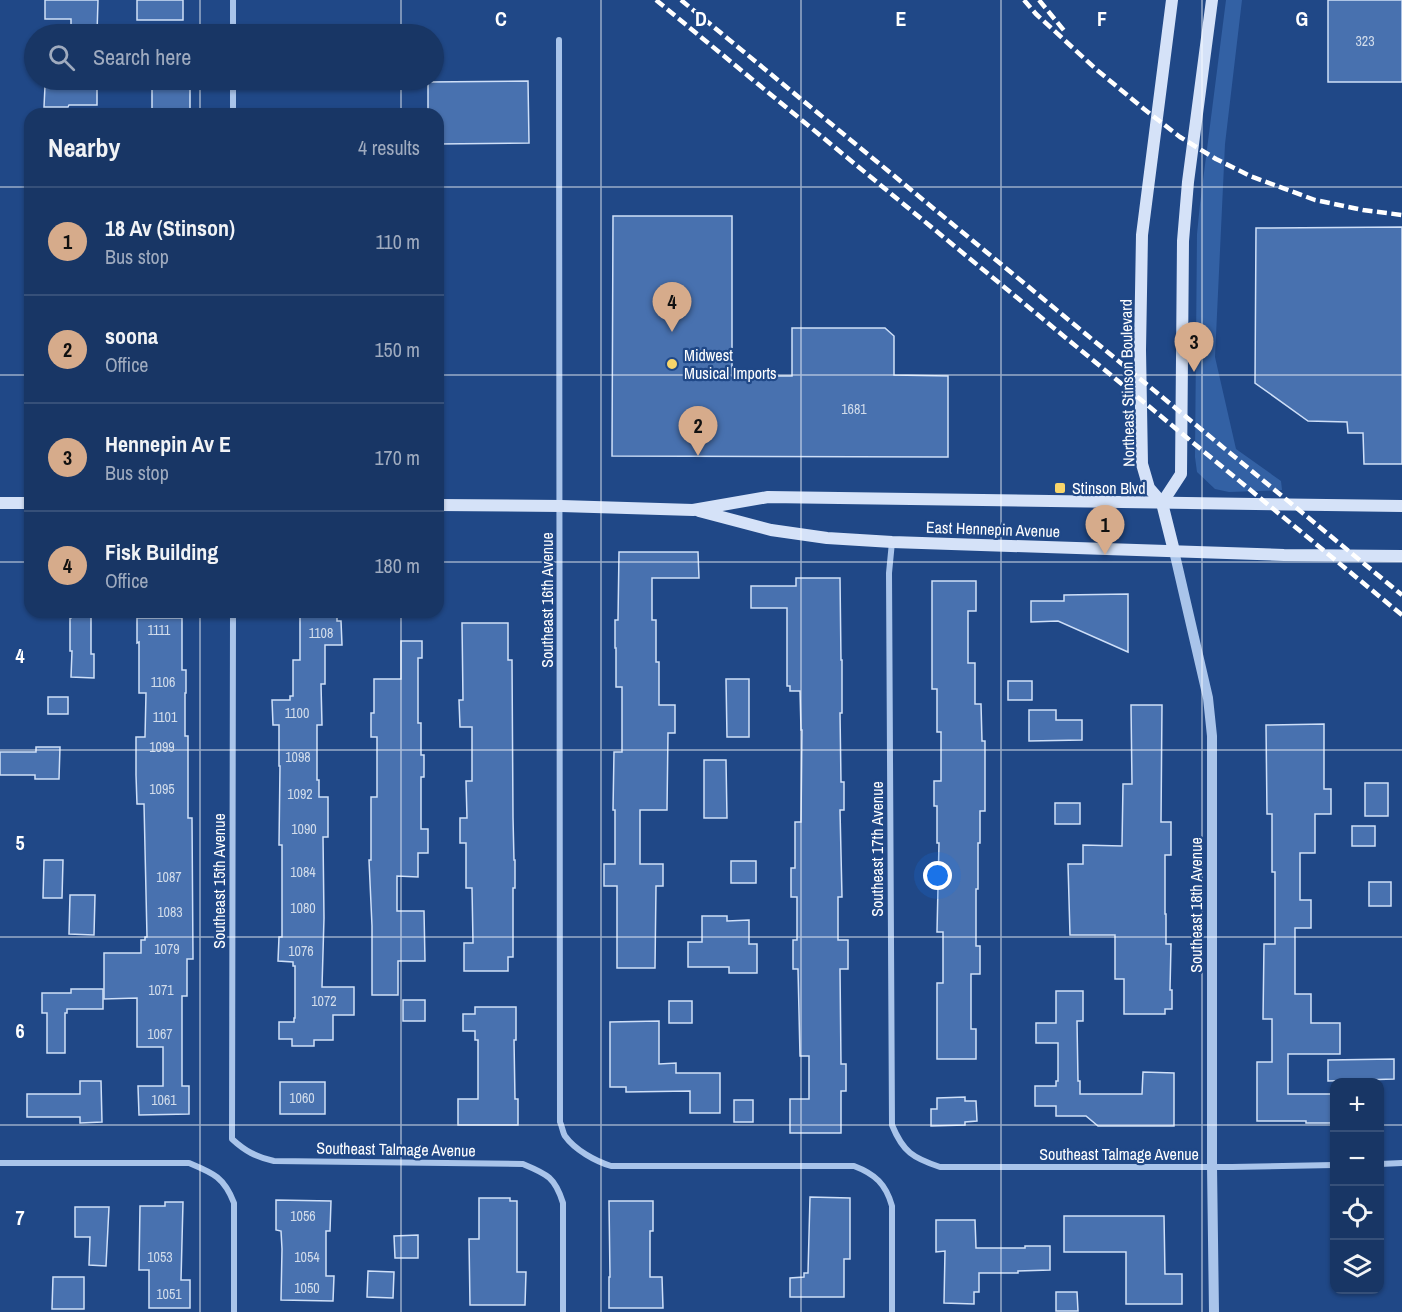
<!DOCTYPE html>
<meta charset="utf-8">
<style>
:root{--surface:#183665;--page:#213e6b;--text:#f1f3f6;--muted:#9fabbf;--line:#365079;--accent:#d6ab8b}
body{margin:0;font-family:"Archivo Narrow",sans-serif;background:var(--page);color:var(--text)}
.controls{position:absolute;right:18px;bottom:18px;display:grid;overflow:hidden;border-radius:12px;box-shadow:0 2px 4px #0004}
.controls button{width:54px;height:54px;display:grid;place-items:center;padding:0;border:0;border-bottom:2px solid var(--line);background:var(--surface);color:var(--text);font:30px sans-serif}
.you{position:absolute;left:938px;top:876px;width:21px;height:21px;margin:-15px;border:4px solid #fff;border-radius:50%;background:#1a73e8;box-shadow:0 0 0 9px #1a73e833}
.badge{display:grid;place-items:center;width:39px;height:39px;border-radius:50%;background:var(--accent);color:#111;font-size:20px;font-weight:700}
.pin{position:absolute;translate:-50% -50px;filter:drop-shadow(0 2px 3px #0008)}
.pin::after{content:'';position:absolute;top:32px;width:21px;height:18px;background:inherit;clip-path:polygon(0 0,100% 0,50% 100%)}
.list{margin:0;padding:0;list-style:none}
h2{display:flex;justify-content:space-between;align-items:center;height:78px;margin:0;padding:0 24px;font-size:26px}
h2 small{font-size:20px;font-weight:400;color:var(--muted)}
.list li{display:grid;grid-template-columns:39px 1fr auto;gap:18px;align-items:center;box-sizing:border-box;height:108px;padding:0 24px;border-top:2px solid var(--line)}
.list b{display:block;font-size:22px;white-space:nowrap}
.list p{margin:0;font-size:20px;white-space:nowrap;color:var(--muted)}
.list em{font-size:20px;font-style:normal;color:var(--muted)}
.icon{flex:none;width:33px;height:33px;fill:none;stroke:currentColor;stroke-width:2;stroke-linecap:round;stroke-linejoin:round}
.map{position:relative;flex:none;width:1402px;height:1312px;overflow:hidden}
.search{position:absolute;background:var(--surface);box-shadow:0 2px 4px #0004;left:24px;top:24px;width:420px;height:66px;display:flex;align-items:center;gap:15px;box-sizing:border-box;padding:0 21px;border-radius:33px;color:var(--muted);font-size:22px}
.panel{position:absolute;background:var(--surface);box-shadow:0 2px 4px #0004;left:24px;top:108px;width:420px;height:510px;border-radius:18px}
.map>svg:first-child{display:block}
.green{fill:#3361a4}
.building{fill:#4871af;stroke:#cedff8;stroke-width:1.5}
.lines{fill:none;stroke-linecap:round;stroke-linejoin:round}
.minor{stroke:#a9c4ea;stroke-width:6}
.tertiary{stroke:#a9c4ea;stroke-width:10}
.secondary{stroke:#d5e2f8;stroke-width:12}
.rail{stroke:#fff;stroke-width:4.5;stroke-dasharray:10 4.5;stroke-linecap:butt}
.grid{fill:none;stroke:#fff;stroke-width:1.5;stroke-opacity:0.55}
.poi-dot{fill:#f8d56a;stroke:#204887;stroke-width:2}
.labels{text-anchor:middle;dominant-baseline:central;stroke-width:4.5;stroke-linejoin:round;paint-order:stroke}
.number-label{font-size:14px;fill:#d1dceb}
.poi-label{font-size:16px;fill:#fff;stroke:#204887;text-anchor:start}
.street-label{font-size:16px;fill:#fff;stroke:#204887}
.grid-label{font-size:20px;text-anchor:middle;font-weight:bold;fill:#fff;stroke:#204887;stroke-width:4.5;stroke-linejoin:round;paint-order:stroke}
</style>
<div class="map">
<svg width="1402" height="1312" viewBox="0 0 1402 1312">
<rect width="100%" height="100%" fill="#204887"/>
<path class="green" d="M 1226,0 L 1242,0 L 1225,144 L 1215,357 L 1236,449 L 1281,481 L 1282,490 L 1229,492 L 1215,489 L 1197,472 L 1195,457 L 1197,234 L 1200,204 Z"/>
<g class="building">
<path d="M 45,0 L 98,0 L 97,34 L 71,34 L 71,19 L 45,19 Z"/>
<rect x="137" y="0" width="46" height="20"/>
<rect x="1328" y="0" width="74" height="82"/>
<path d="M 152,80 L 184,80 L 184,87 L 190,87 L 190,114 L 152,114 Z"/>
<path d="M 528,81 L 529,143 L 438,144 L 438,114 L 428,114 L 428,82 Z"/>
<path d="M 75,84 L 97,84 L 97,105 L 69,105 L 68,107 L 44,107 L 45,86 L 75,86 Z"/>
<path d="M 613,216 L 732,216 L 732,376 L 792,376 L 792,328 L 885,328 L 894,336 L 894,375 L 948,376 L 948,457 L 612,456 Z"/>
<path d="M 1402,227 L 1402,464 L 1364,464 L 1363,433 L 1348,433 L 1347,422 L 1308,421 L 1255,383 L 1256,228 Z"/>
<path d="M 619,552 L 698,552 L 699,578 L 652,578 L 652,620 L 656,620 L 656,662 L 659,662 L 659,705 L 675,705 L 675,733 L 668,733 L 667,810 L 640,810 L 640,864 L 663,864 L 663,886 L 656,886 L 655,968 L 617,968 L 617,886 L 604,886 L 604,864 L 615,864 L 615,810 L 613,810 L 614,752 L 622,752 L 622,687 L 616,687 L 616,648 L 615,648 L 615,620 L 618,620 Z"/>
<path d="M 796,578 L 840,578 L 841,660 L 842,660 L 842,713 L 840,713 L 841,782 L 844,782 L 844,810 L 840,810 L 842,897 L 838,897 L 838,940 L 848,940 L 848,969 L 840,969 L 841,1064 L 846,1064 L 846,1091 L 841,1091 L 841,1133 L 790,1133 L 790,1099 L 809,1099 L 809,1056 L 800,1056 L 798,969 L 793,969 L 793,940 L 797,940 L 797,897 L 791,897 L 791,868 L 795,868 L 795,822 L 801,822 L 802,730 L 801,730 L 800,691 L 790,691 L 790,686 L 787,686 L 787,608 L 751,608 L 751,586 L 796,586 Z"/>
<path d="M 932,581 L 976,581 L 976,611 L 968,611 L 968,663 L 975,663 L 975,704 L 981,704 L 982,741 L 985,741 L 985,811 L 980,811 L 980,843 L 978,843 L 978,889 L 976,889 L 976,946 L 980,946 L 980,974 L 971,974 L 971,1029 L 976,1029 L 976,1059 L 937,1059 L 937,983 L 943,983 L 943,932 L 937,932 L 939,843 L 937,843 L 937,806 L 934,806 L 934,781 L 941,781 L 941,732 L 937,732 L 937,689 L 932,689 Z"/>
<path d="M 1128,594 L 1128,652 L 1058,621 L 1031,622 L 1031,601 L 1064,601 L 1064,595 Z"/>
<path d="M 71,612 L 91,612 L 91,654 L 94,654 L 94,678 L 71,677 L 72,651 L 70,651 L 70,618 L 71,618 Z"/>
<path d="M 300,612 L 337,612 L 337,621 L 341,621 L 342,645 L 325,645 L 325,684 L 321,684 L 322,725 L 317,725 L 317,780 L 319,780 L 319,797 L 328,797 L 328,837 L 323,837 L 324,918 L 322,987 L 354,987 L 354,1015 L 333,1015 L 333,1040 L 314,1040 L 314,1046 L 292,1046 L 292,1039 L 279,1039 L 279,1022 L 294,1022 L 294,1018 L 295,1018 L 295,966 L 293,966 L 293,962 L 278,961 L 279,937 L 282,937 L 282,845 L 279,845 L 280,766 L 279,766 L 279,725 L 273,725 L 272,700 L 290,700 L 290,696 L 293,696 L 293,660 L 300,660 Z"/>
<path d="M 137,618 L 182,618 L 182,670 L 186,670 L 186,693 L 185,693 L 185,736 L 188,736 L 188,818 L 192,818 L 193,959 L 187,959 L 187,996 L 182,996 L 182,1086 L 189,1086 L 189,1114 L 139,1115 L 138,1086 L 163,1086 L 163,1047 L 137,1047 L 137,998 L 104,999 L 104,953 L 141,953 L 141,940 L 145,940 L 145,937 L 147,937 L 144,804 L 137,804 L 136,775 L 136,737 L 145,737 L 146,693 L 139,693 L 139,642 L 137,643 Z"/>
<path d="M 462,623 L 508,623 L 508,660 L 512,660 L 513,818 L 514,860 L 515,860 L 515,888 L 513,888 L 513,957 L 508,957 L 508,971 L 464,971 L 464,943 L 473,943 L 472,888 L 466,888 L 466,843 L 460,843 L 460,818 L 467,818 L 466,781 L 472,781 L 472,727 L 460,727 L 459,700 L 463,700 Z"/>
<path d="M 401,641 L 422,641 L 422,658 L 418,658 L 418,723 L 421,723 L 421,755 L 424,755 L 424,777 L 421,777 L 421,829 L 428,829 L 428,853 L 418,853 L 418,877 L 397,876 L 397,911 L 424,911 L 425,961 L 398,961 L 398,995 L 372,995 L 372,926 L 369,860 L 371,860 L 371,797 L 377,797 L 377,737 L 371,737 L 371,713 L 374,713 L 374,679 L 401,679 Z"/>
<path d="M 726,679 L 749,679 L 749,737 L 727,737 Z"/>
<rect x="1008" y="681" width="24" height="19"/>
<rect x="48" y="697" width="20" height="17"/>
<path d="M 1131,705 L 1162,705 L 1161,822 L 1171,822 L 1171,855 L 1165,855 L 1165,914 L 1166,914 L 1166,944 L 1171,944 L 1170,990 L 1172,990 L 1172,1009 L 1165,1009 L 1165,1014 L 1124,1014 L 1124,979 L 1115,979 L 1115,935 L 1070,935 L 1068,864 L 1083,864 L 1083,845 L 1122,846 L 1123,784 L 1132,784 Z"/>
<path d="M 1029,710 L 1056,710 L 1056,720 L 1082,720 L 1082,740 L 1029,741 Z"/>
<path d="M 1324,724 L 1324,789 L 1331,789 L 1331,814 L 1315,814 L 1315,853 L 1300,853 L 1300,900 L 1311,900 L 1311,928 L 1295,928 L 1295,994 L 1311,994 L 1311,1023 L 1340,1023 L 1340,1054 L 1288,1054 L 1288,1094 L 1335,1094 L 1335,1123 L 1306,1123 L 1306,1121 L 1257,1121 L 1257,1062 L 1272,1062 L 1272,1019 L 1263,1019 L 1264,944 L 1275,944 L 1275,872 L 1272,872 L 1272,814 L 1267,814 L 1266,725 Z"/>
<path d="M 36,747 L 60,747 L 59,779 L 35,779 L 35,775 L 0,775 L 0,752 L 36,752 Z"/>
<path d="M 704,760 L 726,760 L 727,818 L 704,818 Z"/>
<rect x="1365" y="783" width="23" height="33"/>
<rect x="1055" y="803" width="25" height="21"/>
<rect x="1352" y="826" width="23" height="20"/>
<path d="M 44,860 L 63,860 L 62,898 L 43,898 Z"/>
<rect x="731" y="861" width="25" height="22"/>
<rect x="1369" y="882" width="22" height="24"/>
<path d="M 70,895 L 95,895 L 94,935 L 69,934 Z"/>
<path d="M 702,916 L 727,916 L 727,921 L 749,920 L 749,944 L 757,944 L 757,973 L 729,973 L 729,967 L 688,967 L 688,942 L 702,942 Z"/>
<path d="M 71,989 L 103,989 L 103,1009 L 67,1009 L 67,1013 L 65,1013 L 65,1053 L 47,1053 L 47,1013 L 42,1013 L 42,993 L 71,993 Z"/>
<path d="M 1056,991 L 1083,991 L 1083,1021 L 1077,1021 L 1078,1081 L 1080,1081 L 1080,1094 L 1142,1094 L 1143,1072 L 1174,1073 L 1174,1126 L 1098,1126 L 1086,1116 L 1056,1116 L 1056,1106 L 1035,1106 L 1035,1086 L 1056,1086 L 1056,1081 L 1058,1081 L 1058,1043 L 1036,1043 L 1036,1023 L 1056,1023 Z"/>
<rect x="403" y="1000" width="22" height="21"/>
<rect x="669" y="1001" width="23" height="22"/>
<path d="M 475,1007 L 516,1007 L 516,1040 L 514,1040 L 515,1099 L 518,1099 L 518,1125 L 458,1125 L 458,1099 L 478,1099 L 478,1040 L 475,1040 L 475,1031 L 463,1031 L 463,1014 L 475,1014 Z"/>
<path d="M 659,1021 L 659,1064 L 676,1063 L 676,1073 L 720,1073 L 720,1113 L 690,1113 L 690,1091 L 626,1092 L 626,1087 L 610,1087 L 610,1022 Z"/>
<path d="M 1394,1059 L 1394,1079 L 1328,1081 L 1328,1060 Z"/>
<path d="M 80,1081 L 101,1081 L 102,1122 L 80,1123 L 80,1117 L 27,1117 L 27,1094 L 80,1094 Z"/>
<rect x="280" y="1082" width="45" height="32"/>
<path d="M 965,1097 L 965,1101 L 976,1101 L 977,1121 L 965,1122 L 965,1125 L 931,1126 L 931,1109 L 937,1109 L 937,1098 Z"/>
<rect x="734" y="1100" width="19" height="22"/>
<path d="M 810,1197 L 850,1198 L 850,1259 L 844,1259 L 844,1297 L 790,1297 L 790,1278 L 804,1277 L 804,1273 L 808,1273 Z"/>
<path d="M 479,1198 L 510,1198 L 510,1201 L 517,1201 L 517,1272 L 526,1272 L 525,1305 L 470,1305 L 469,1239 L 479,1239 Z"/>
<path d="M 276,1200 L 331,1201 L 330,1231 L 326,1231 L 326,1276 L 334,1276 L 333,1301 L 281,1300 L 282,1249 L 281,1231 L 276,1230 Z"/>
<path d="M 609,1201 L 653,1201 L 653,1231 L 650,1231 L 650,1277 L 662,1277 L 663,1308 L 609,1308 L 609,1277 L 610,1277 Z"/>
<path d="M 165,1202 L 183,1202 L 181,1280 L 190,1280 L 190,1308 L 149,1308 L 149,1270 L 139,1270 L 140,1206 L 165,1206 Z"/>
<path d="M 75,1207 L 109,1207 L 106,1266 L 89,1265 L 90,1237 L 75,1237 Z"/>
<path d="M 1064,1216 L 1164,1216 L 1165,1274 L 1182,1274 L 1182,1304 L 1126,1304 L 1126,1252 L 1064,1252 Z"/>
<path d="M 936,1220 L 975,1220 L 976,1248 L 1025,1248 L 1025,1246 L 1050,1246 L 1050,1270 L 1018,1271 L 1018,1273 L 979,1273 L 979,1292 L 974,1292 L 974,1304 L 944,1303 L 945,1251 L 936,1252 Z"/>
<path d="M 418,1235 L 418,1258 L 395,1258 L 394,1236 Z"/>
<path d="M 368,1271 L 394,1272 L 393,1298 L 367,1297 Z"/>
<path d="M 53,1277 L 84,1277 L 84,1309 L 52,1309 Z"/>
<path d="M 1056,1292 L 1077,1292 L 1078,1311 L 1056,1311 Z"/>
</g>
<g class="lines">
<g class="minor">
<path d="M 233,34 L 233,0"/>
<path d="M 559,40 L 560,1122 C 562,1126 563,1133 565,1136 C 575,1150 595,1161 611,1166 L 854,1166 C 875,1174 886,1184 892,1206 L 892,1312"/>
<path d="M 233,80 L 233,114"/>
<path d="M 892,542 L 889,573 L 892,1125 C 903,1152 913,1158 940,1167 L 1232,1167 L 1334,1165"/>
<path d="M 233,612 L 232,1139 C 245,1151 256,1157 274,1161 L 523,1164 C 547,1174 555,1177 563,1203 L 563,1312"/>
<path d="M 0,1163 L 189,1163 C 213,1173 224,1177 234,1203 L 234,1312"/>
<path d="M 1380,1164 L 1402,1163"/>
</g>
<path class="tertiary" d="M 1174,551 L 1208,698 L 1212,736 L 1212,1167 L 1214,1312"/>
<g class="secondary">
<path d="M 1172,0 L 1142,235 L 1140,350 L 1142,464 L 1149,488 L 1162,503 L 1174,551"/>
<path d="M 0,503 L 30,503"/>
<path d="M 1162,503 L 1181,474 L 1183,241 L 1188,182 L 1212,0"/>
<path d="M 438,505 L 561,506 L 693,510 L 768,497 L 1402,506"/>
<path d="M 699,511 L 771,530 L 827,538 L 892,542 L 1284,555 L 1402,556"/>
</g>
<g class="rail">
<path d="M 656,0 L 1402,615"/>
<path d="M 681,0 L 1402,595"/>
<path d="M 1024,0 L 1036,14 L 1097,70 L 1144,109 L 1180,137 L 1216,159 L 1250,176 L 1315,200 L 1363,210 L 1402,215"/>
<path d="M 1039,0 L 1066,33"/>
</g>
</g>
<path class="grid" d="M 200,0 L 200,34M 401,0 L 401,34M 601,0 L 601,1312M 801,0 L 801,1312M 1001,0 L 1001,1312M 1202,0 L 1202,1312M 200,80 L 200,114M 401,80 L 401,114M 0,187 L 30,187M 438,187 L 1402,187M 0,375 L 30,375M 438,375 L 1402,375M 0,562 L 30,562M 438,562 L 1402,562M 200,612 L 200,1312M 401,612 L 401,1312M 0,750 L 1402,750M 0,937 L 1402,937M 0,1125 L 1334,1125M 1380,1125 L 1402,1125"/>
<g class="poi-dot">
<circle cx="672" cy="364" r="6"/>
<rect x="1054" y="482" width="12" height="12" rx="3"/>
</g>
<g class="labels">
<g class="number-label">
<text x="1365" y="41">323</text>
<text x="854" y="409">1681</text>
<text x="159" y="630">1111</text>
<text x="321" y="633">1108</text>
<text x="163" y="682">1106</text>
<text x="297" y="713">1100</text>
<text x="165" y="717">1101</text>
<text x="162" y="747">1099</text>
<text x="298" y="757">1098</text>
<text x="162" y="789">1095</text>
<text x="300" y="794">1092</text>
<text x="304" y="829">1090</text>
<text x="303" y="872">1084</text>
<text x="169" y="877">1087</text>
<text x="303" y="908">1080</text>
<text x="170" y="912">1083</text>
<text x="167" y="949">1079</text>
<text x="301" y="951">1076</text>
<text x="161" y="990">1071</text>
<text x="324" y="1001">1072</text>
<text x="160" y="1034">1067</text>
<text x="302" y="1098">1060</text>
<text x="164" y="1100">1061</text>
<text x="303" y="1216">1056</text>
<text x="160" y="1257">1053</text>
<text x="307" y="1257">1054</text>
<text x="307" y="1288">1050</text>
<text x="169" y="1294">1051</text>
</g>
<g class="poi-label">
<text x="684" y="355">Midwest<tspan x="684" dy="18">Musical Imports</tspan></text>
<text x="1072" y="488">Stinson Blvd</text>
</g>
<g class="street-label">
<text transform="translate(1127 383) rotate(-91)">Northeast Stinson Boulevard</text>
<text transform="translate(993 529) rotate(2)">East Hennepin Avenue</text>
<text transform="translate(547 600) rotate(-90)">Southeast 16th Avenue</text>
<text transform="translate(877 849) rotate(-90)">Southeast 17th Avenue</text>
<text transform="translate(219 881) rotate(-90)">Southeast 15th Avenue</text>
<text transform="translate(1196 905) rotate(-90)">Southeast 18th Avenue</text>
<text transform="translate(396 1149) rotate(1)">Southeast Talmage Avenue</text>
<text x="1119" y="1154">Southeast Talmage Avenue</text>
</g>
</g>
<g class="grid-label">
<text x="501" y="26">C</text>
<text x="701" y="26">D</text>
<text x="901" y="26">E</text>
<text x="1102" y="26">F</text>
<text x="1302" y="26">G</text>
<text x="20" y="663">4</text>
<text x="20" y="850">5</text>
<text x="20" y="1038">6</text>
<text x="20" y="1225">7</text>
</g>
</svg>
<div class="controls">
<button>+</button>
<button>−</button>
<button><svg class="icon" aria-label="locate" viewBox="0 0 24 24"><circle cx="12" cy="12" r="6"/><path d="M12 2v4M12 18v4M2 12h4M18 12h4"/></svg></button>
<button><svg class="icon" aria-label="layers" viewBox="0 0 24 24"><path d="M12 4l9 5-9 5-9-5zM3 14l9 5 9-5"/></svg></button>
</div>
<div class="you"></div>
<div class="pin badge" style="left:1105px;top:555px">1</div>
<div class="pin badge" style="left:698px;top:456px">2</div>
<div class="pin badge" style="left:1194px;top:372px">3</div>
<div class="pin badge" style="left:672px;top:332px">4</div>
<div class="search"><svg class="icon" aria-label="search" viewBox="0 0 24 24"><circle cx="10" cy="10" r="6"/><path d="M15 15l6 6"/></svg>Search here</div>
<section class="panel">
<h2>Nearby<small>4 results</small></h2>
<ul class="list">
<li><span class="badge">1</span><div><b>18 Av (Stinson)</b><p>Bus stop</p></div><em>110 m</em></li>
<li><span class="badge">2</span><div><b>soona</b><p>Office</p></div><em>150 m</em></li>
<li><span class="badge">3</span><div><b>Hennepin Av E</b><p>Bus stop</p></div><em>170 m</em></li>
<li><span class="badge">4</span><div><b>Fisk Building</b><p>Office</p></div><em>180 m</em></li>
</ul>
</section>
</div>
